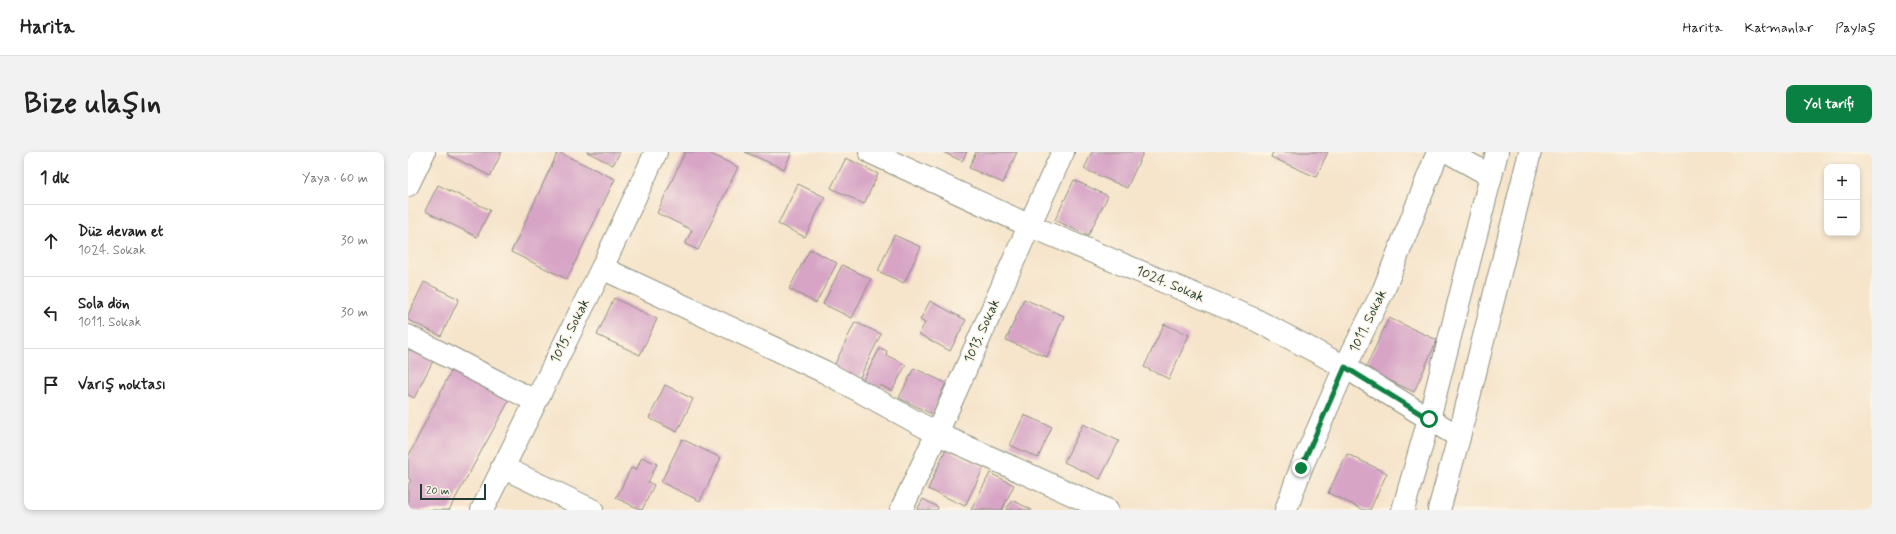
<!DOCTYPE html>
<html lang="tr">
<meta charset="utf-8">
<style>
:root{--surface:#fff;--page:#f2f2f2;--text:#222;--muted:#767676;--line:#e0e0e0;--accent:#0b8043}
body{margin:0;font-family:Mynerve,sans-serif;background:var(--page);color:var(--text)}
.controls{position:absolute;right:12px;top:12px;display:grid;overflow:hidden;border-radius:8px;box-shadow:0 2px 6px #0003}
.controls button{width:36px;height:36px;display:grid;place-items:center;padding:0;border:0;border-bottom:1px solid var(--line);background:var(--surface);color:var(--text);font:20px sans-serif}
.scale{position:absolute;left:12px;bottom:10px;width:66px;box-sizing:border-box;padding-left:4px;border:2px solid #1f3d34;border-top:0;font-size:11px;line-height:14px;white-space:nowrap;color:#1f3d34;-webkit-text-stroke:3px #fcf5e5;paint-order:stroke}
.stop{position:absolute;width:12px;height:12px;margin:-9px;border:3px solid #0b8043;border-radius:50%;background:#fff}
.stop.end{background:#0b8043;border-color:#fff;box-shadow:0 1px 4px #0008}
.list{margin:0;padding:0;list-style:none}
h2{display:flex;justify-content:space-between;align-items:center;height:52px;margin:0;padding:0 16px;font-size:17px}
h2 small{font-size:13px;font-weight:400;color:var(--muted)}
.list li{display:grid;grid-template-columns:26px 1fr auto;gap:12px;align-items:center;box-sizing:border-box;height:72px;padding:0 16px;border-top:1px solid var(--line)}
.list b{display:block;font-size:15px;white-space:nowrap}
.list p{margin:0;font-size:13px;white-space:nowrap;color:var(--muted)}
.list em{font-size:13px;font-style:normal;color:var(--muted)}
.icon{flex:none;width:22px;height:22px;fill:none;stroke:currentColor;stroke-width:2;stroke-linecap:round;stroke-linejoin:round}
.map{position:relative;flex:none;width:1464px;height:358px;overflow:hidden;border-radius:8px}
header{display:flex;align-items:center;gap:24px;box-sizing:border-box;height:56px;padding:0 20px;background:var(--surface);border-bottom:1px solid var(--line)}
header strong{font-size:19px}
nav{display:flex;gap:22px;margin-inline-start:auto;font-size:14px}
.intro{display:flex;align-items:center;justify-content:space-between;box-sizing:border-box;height:96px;padding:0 24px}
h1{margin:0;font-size:28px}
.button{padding:10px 18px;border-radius:8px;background:var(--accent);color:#fff;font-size:14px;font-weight:700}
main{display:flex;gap:24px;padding:0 24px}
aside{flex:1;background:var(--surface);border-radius:8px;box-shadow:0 2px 6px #0003}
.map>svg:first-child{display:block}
.building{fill:#d7a4c6}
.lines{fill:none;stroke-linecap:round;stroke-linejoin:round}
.minor-casing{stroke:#8a9080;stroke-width:24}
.tertiary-casing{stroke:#8a9080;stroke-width:24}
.minor{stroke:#fff;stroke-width:22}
.tertiary{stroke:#fff;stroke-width:22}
.route{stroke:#0b8043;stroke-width:5}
.labels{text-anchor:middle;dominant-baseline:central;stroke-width:3;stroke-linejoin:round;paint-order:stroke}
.street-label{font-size:14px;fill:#1f3d34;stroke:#fcf5e5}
</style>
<header>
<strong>Harita</strong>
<nav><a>Harita</a><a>Katmanlar</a><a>Paylaş</a></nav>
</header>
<div class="intro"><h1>Bize ulaşın</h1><a class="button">Yol tarifi</a></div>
<main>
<aside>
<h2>1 dk<small>Yaya · 60 m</small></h2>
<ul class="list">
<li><svg class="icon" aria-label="ahead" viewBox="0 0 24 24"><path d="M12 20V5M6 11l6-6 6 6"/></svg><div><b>Düz devam et</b><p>1024. Sokak</p></div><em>30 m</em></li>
<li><svg class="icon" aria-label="left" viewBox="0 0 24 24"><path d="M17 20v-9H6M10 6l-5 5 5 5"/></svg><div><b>Sola dön</b><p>1011. Sokak</p></div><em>30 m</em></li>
<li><svg class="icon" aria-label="arrive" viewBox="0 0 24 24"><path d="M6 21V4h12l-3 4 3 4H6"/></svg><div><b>Varış noktası</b></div></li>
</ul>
</aside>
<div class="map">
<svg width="1464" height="358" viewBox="0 0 1464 358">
<rect width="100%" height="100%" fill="#fcf5e5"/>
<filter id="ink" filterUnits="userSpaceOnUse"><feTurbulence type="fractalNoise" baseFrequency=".025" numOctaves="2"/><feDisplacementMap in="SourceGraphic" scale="8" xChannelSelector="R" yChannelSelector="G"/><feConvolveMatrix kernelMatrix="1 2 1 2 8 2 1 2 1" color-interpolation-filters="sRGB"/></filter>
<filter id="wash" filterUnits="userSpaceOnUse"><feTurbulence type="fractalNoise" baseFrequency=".012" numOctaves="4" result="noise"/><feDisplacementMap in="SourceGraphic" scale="16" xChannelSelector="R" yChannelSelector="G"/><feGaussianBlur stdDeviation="0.9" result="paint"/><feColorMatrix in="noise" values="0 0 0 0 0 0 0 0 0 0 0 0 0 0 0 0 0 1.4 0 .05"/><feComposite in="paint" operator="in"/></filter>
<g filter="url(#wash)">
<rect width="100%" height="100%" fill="#f6e4cb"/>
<g id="blocks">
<g class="building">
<path d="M 40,0 L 94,0 L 82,24 L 39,2 Z"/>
<path d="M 150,0 L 207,27 L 159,127 L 103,100 Z"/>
<path d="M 179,0 L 212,0 L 205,13 Z"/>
<path d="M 277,0 L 299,0 L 330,15 L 290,98 L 277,92 L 284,78 L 249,61 Z"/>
<path d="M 337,0 L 384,0 L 376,17 Z"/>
<path d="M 535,0 L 559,0 L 554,9 Z"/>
<path d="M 568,0 L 609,0 L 595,31 L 561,16 Z"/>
<path d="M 684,0 L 733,0 L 735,1 L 719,36 L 676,17 Z"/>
<path d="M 865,0 L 920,0 L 908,25 L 863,5 Z"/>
<path d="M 438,6 L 470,22 L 456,52 L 423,36 Z"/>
<path d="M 666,28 L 700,44 L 680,84 L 647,68 Z"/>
<path d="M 390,32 L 417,45 L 397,85 L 370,72 Z"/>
<path d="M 30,33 L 82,58 L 69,85 L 17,59 Z"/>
<path d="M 486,83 L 513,95 L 496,131 L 470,119 Z"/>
<path d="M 402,97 L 429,111 L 408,151 L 381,137 Z"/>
<path d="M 434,113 L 463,127 L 444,166 L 415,152 Z"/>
<path d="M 16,130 L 51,147 L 33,184 L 0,168 L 0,163 Z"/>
<path d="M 206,146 L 249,167 L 232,203 L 189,183 Z"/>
<path d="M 616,147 L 656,164 L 639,205 L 598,188 Z"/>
<path d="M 522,149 L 558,168 L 542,199 L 511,182 L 517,171 L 512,168 Z"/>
<path d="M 981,166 L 1029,188 L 1006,240 L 957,217 Z"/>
<path d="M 447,170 L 473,182 L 451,227 L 426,214 Z"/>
<path d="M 756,172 L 781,183 L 761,227 L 736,215 Z"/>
<path d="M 0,193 L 26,207 L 6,246 L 0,243 Z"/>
<path d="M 472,196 L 479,199 L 478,203 L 498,213 L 484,239 L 472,233 L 470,236 L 455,228 Z"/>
<path d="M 506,216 L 538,231 L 524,262 L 491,246 Z"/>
<path d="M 44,217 L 102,247 L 41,358 L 0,358 L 0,333 L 3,328 L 0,326 L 0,305 Z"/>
<path d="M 257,233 L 285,247 L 269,280 L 241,266 Z"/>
<path d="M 616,263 L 644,275 L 630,306 L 602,293 Z"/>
<path d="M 675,272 L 711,289 L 692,327 L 656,310 Z"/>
<path d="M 274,287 L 313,306 L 292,349 L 253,330 Z"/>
<path d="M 538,297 L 576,315 L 557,354 L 520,337 Z"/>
<path d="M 939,302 L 979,321 L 962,358 L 956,358 L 920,341 Z"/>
<path d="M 234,305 L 249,312 L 240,330 L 246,333 L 234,358 L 208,346 L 223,316 L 228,318 Z"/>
<path d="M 582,321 L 606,333 L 594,358 L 563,358 Z"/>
<path d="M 515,347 L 530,355 L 529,358 L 509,358 Z"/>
<path d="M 604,348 L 624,358 L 598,358 Z"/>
</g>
</g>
</g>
<g filter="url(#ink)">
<use href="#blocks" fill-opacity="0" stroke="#8a9080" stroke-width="1"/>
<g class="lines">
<defs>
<g id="minor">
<path d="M 462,0 L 620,73 L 848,168 L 937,215 L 1051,285"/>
<path d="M 1040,0 L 1083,24"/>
<path d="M 0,33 L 16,0"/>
<path d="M 194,116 L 417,220 L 530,282 L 699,358"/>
<path d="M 0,184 L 127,249"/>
<path d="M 94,315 L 184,358"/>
<path d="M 74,358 L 194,116 L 248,0"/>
<path d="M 493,358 C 550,240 599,119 655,0"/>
<path d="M 878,358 L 893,316 L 937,215 L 976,137 L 1030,0"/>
</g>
<g id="tertiary">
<path d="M 995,358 L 1021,267 L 1089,0"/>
<path d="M 1031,358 L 1051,285 L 1122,0"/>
</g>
</defs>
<use href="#minor" class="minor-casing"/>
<use href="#tertiary" class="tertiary-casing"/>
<use href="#minor" class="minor"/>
<use href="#tertiary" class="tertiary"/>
</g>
</g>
<g class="lines" filter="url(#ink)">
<path class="route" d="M 893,316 L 937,215 L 1021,267"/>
</g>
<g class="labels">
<g class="street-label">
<text transform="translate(762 132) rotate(23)">1024. Sokak</text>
<text transform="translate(960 169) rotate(-64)">1011. Sokak</text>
<text transform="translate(162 179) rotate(-63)">1015. Sokak</text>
<text transform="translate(574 179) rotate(-66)">1013. Sokak</text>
</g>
</g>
</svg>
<div class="controls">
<button>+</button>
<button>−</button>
</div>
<div class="scale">20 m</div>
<div class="stop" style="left:1021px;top:267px"></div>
<div class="stop end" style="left:893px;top:316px"></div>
</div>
</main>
